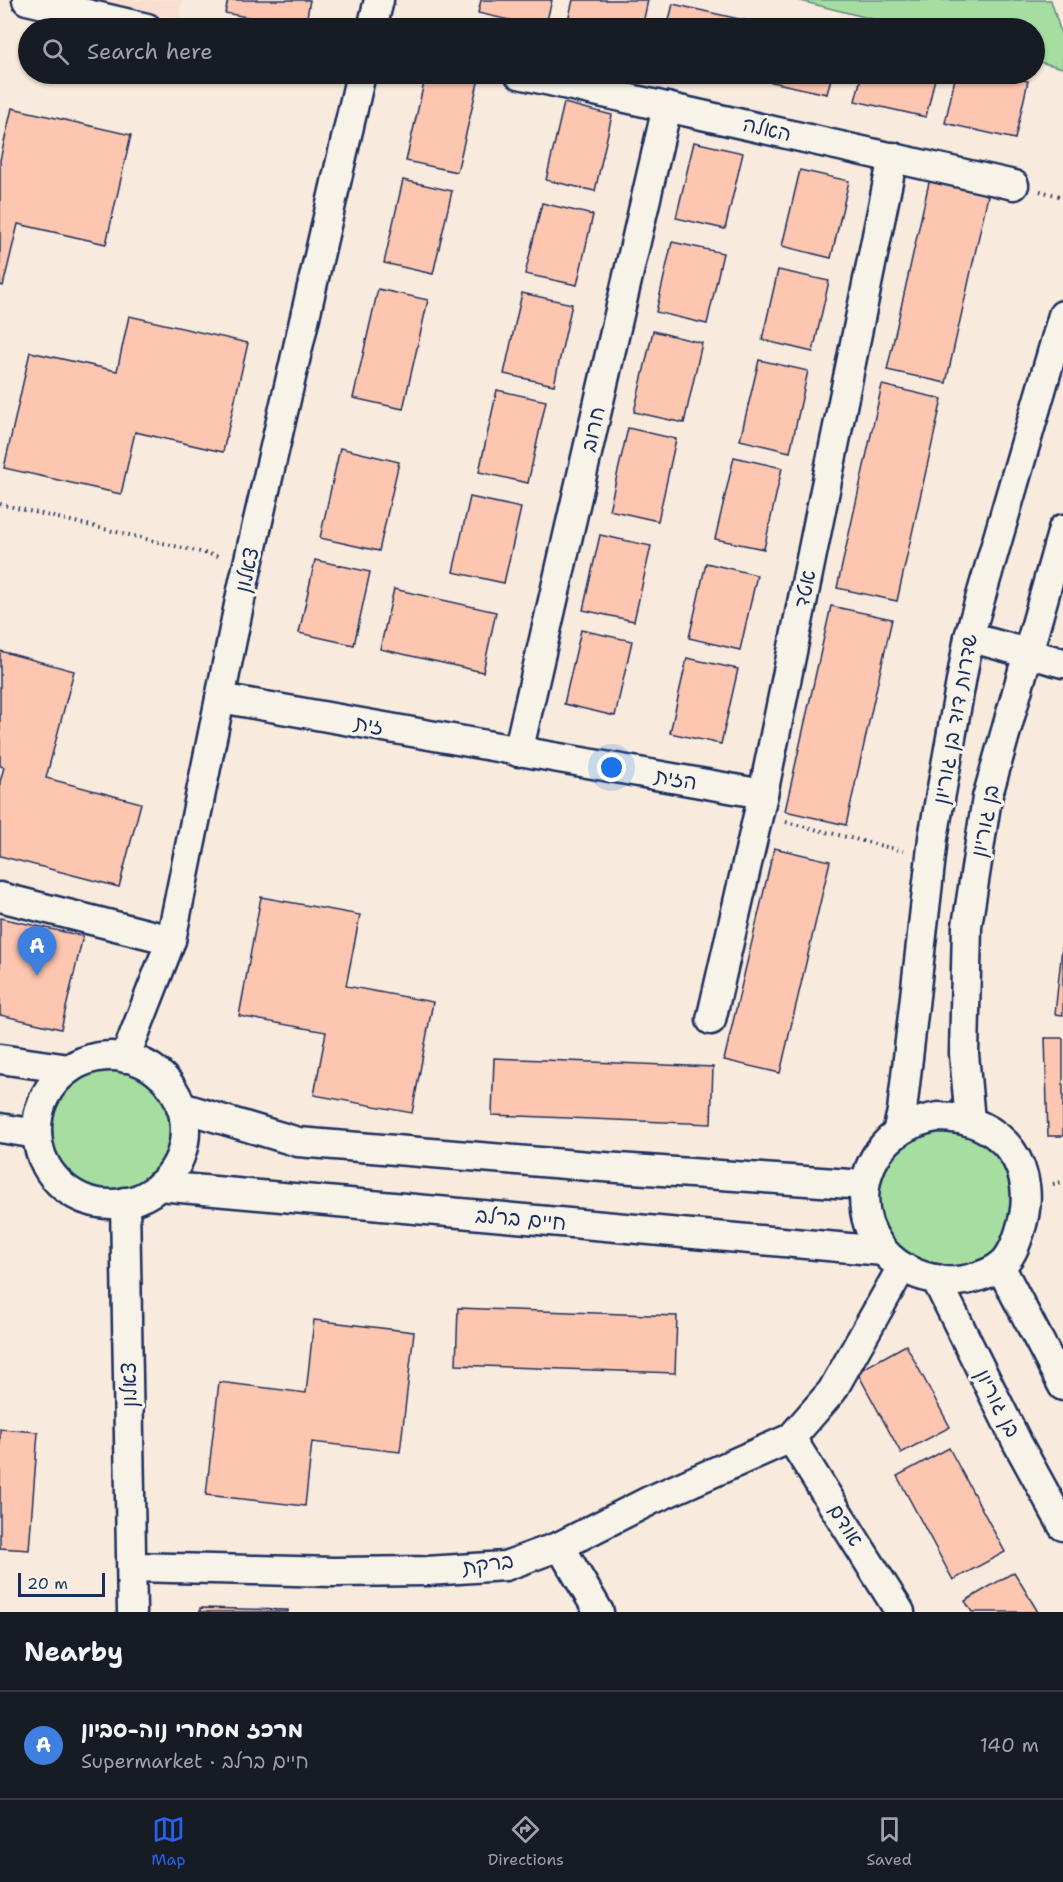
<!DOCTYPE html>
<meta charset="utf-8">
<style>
:root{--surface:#171b24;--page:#20242c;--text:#f1f3f6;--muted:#9ea1a6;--line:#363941;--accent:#2563eb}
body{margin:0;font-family:"Shantell Sans","Playpen Sans Hebrew",sans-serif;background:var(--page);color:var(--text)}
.scale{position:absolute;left:18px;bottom:15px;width:87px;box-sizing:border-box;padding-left:6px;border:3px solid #1b2f5e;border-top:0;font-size:16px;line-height:21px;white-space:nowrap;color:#1b2f5e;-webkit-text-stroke:4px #f7f3e8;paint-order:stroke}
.you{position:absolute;left:612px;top:768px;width:21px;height:21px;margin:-15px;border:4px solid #fff;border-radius:50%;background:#1a73e8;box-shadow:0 0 0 9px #1a73e833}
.badge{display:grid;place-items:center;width:39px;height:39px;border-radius:50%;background:var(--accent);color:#fff;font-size:20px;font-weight:700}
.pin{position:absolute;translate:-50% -50px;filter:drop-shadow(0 2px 3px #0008)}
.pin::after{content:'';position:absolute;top:32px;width:21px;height:18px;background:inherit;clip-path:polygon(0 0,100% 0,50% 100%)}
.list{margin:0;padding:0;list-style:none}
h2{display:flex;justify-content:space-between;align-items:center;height:78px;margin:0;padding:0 24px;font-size:26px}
h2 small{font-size:20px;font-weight:400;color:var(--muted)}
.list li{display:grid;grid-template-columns:39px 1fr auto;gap:18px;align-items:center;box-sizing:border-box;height:108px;padding:0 24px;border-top:2px solid var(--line)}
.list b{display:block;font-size:22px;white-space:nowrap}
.list p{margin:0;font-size:20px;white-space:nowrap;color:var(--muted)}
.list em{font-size:20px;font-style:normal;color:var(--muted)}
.icon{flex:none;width:33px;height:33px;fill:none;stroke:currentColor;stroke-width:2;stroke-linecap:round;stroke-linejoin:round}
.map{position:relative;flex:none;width:1063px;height:1612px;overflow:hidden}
.search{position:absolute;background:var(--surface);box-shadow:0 2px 4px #0004;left:18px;right:18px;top:18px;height:66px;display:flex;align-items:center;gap:15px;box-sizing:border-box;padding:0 21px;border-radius:33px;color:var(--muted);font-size:22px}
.sheet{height:186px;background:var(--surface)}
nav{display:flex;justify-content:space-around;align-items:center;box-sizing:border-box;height:84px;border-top:2px solid var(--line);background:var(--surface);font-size:16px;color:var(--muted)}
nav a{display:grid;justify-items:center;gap:3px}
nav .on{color:var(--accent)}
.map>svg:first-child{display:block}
.built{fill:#fadfd0}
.green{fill:#a6dea2;stroke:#608680;stroke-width:1.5}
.building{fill:#fdc6b0;stroke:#1b2f5e;stroke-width:1.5}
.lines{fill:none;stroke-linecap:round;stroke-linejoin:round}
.minor-casing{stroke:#1b2f5e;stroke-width:33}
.path{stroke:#1b2f5e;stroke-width:4;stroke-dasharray:1.5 4.5;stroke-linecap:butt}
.minor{stroke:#f7f3e8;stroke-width:28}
.labels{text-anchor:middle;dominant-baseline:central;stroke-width:6;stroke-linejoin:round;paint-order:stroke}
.street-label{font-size:21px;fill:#1b2f5e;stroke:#f7f3e8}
</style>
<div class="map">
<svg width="1063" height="1612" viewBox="0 0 1063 1612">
<rect width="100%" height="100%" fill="#f8eadd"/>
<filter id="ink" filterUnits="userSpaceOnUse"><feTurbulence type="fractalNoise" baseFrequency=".0167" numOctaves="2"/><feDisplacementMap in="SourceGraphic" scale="12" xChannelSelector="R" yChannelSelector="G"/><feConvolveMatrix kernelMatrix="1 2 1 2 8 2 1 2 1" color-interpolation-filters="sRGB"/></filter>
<g filter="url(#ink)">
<path class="built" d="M 89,0 L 182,0 L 179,18 Z"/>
<g class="green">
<path d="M 797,0 L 1051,0 L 1063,40 L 1063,68 L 1035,61 L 1034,28 L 908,28 Z"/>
<circle cx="111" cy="1130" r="71"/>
<path d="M 980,1128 L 1022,1184 L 994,1263 L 931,1274 L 874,1224 L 868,1188 L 911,1130 Z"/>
</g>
<g class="building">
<path d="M 228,0 L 310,0 L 305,28 L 225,13 Z"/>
<path d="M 481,0 L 552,0 L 545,28 L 478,13 Z"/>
<path d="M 573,0 L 648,0 L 642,28 L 566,28 Z"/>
<path d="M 673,4 L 748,21 L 747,28 L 667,28 Z"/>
<path d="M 767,21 L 799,28 L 765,28 Z"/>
<path d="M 426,74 L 480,74 L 457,172 L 406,161 Z"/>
<path d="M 755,74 L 832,74 L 827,94 L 754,78 Z"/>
<path d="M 862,74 L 936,74 L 926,117 L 855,101 Z"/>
<path d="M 956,74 L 995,74 L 1028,81 L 1015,139 L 945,123 Z"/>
<path d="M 564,103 L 612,115 L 595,191 L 546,180 Z"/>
<path d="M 12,108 L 131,135 L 106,244 L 18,224 L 3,286 L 0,285 L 0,160 Z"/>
<path d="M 694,142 L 743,153 L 725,229 L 676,218 Z"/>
<path d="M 800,170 L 849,181 L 831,258 L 782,246 Z"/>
<path d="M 930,178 L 989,191 L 946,383 L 887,370 Z"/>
<path d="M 403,180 L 452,191 L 433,274 L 384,263 Z"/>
<path d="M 542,203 L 593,215 L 577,285 L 525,274 Z"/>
<path d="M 672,242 L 723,253 L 707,324 L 656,312 Z"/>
<path d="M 778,270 L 829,281 L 813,352 L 762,340 Z"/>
<path d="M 378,289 L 428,300 L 403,409 L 353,398 Z"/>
<path d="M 522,293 L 572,304 L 554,385 L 504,374 Z"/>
<path d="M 129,316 L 248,343 L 223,452 L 135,432 L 121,494 L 4,468 L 30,352 L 117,371 Z"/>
<path d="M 653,331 L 702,343 L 684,423 L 634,412 Z"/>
<path d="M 759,360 L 808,371 L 790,452 L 740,440 Z"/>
<path d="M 882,385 L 942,399 L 897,601 L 837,588 Z"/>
<path d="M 497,390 L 546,401 L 528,483 L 479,472 Z"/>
<path d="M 628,428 L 676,439 L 658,521 L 609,510 Z"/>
<path d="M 340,448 L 399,462 L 379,551 L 320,538 Z"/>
<path d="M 734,457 L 782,468 L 764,549 L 715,539 Z"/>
<path d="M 470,497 L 521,508 L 504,583 L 453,572 Z"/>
<path d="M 600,535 L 651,546 L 634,621 L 583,610 Z"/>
<path d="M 315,560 L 370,572 L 354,645 L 299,633 Z"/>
<path d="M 706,563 L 757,575 L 740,650 L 689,638 Z"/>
<path d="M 394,589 L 496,612 L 483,672 L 380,649 Z"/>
<path d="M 831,606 L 892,619 L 846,825 L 785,811 Z"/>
<path d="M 581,630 L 632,641 L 615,716 L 564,704 Z"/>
<path d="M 0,651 L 74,671 L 46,778 L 141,803 L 119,887 L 0,856 L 0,782 L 4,767 L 0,766 Z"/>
<path d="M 687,658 L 738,669 L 721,744 L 670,733 Z"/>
<path d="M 774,848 L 830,861 L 780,1073 L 724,1060 Z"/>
<path d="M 261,897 L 360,915 L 346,986 L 433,1002 L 412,1113 L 314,1095 L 326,1032 L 239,1016 Z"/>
<path d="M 0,918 L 83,936 L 61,1029 L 0,1015 Z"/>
<path d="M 1063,938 L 1063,1015 L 1055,1014 Z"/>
<path d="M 1045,1038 L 1063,1038 L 1063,1136 L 1048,1136 Z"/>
<path d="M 494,1058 L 713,1067 L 711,1124 L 492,1115 Z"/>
<path d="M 458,1308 L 677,1316 L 675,1373 L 456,1365 Z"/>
<path d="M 314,1320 L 414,1332 L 400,1452 L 312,1442 L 305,1506 L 206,1495 L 219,1382 L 306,1393 Z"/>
<path d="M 906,1345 L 950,1427 L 901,1453 L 857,1372 Z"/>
<path d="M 0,1429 L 38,1432 L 29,1550 L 0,1548 Z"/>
<path d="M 949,1448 L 1005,1552 L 953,1580 L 897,1476 Z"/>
<path d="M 1014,1572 L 1038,1612 L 972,1612 L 965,1601 Z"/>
<path d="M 200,1608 L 288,1610 L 288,1612 L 200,1612 Z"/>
</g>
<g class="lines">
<defs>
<g id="minor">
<path d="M 27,0 L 147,28"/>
<path d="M 372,28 L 379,0"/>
<path d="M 519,74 L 1014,185"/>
<path d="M 969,637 L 1063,663"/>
<path d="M 220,698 L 763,794"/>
<path d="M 518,752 L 667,107"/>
<path d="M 0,897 L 171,940"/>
<path d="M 711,1020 L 763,794 L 893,157"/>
<circle cx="111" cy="1130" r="74"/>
<path d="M 125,1058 L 171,940 L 242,590 L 361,74"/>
<path d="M 0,1059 L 69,1069"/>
<path d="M 181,1107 L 298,1142 L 589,1166 L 865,1185"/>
<path d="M 938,1117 C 1003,1117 1041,1169 1020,1231 C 1016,1244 1011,1258 1000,1266 C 990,1274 970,1280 957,1281 C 949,1282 938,1280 930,1278 C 839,1256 843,1132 938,1117 Z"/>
<path d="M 970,1121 L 964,1054 L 967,926 L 987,798 L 1063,529"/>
<path d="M 0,1128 L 37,1134"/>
<path d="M 897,1133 L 902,1111 L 933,838 L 969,637 L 1063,315"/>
<path d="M 159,1186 L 883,1251"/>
<path d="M 125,1202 L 132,1612"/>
<path d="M 1000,1266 L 1063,1386"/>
<path d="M 936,1279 L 1018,1444 L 1063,1526"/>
<path d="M 791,1438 L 900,1612"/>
<path d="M 560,1546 L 599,1612"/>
<path d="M 132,1567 L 333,1572 L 427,1571 L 505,1566 L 560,1546 L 651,1500 L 791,1438 L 832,1391 L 902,1267"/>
</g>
</defs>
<use href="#minor" class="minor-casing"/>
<g class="path">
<path d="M 1040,191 L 1063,197"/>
<path d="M 0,504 L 221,557"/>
<path d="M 786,822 L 903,851"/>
<path d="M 1053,1184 L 1063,1182"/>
</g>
<use href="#minor" class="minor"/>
</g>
</g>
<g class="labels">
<g class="street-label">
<text transform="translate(767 129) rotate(13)">האלה</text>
<text transform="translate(593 429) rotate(-77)">חרוב</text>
<text transform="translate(247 570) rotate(-77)">צאלון</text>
<text transform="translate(805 589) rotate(-78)">אטד</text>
<text transform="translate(955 719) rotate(-80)">שדרות דוד בן גוריון</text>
<text transform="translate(369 725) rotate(10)">זית</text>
<text transform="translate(676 779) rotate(10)">הזית</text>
<text transform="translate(985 821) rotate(-79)">בן גוריון</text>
<text transform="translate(521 1219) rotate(5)">חיים ברלב</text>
<text transform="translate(129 1385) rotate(-91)">צאלון</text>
<text transform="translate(998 1403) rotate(63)">בן גוריון</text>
<text transform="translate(846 1525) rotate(58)">אודם</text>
<text transform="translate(488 1564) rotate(-8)">ברקת</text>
</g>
</g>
</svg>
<div class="scale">20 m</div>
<div class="you"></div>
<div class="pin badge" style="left:37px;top:976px;background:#3f7fe0">A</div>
<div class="search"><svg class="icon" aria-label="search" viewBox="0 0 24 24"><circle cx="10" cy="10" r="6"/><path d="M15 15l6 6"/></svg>Search here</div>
</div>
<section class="sheet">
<h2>Nearby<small></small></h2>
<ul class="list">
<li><span class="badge" style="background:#3f7fe0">A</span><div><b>מרכז מסחרי נוה-סביון</b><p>Supermarket · חיים ברלב</p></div><em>140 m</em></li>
</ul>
</section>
<nav>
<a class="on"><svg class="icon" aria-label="map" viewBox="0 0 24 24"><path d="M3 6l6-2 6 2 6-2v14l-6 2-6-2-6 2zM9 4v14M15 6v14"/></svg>Map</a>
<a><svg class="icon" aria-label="directions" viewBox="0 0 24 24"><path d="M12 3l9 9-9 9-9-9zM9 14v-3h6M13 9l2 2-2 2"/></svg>Directions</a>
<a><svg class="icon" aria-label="saved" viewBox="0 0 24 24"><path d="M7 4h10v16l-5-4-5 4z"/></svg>Saved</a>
</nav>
